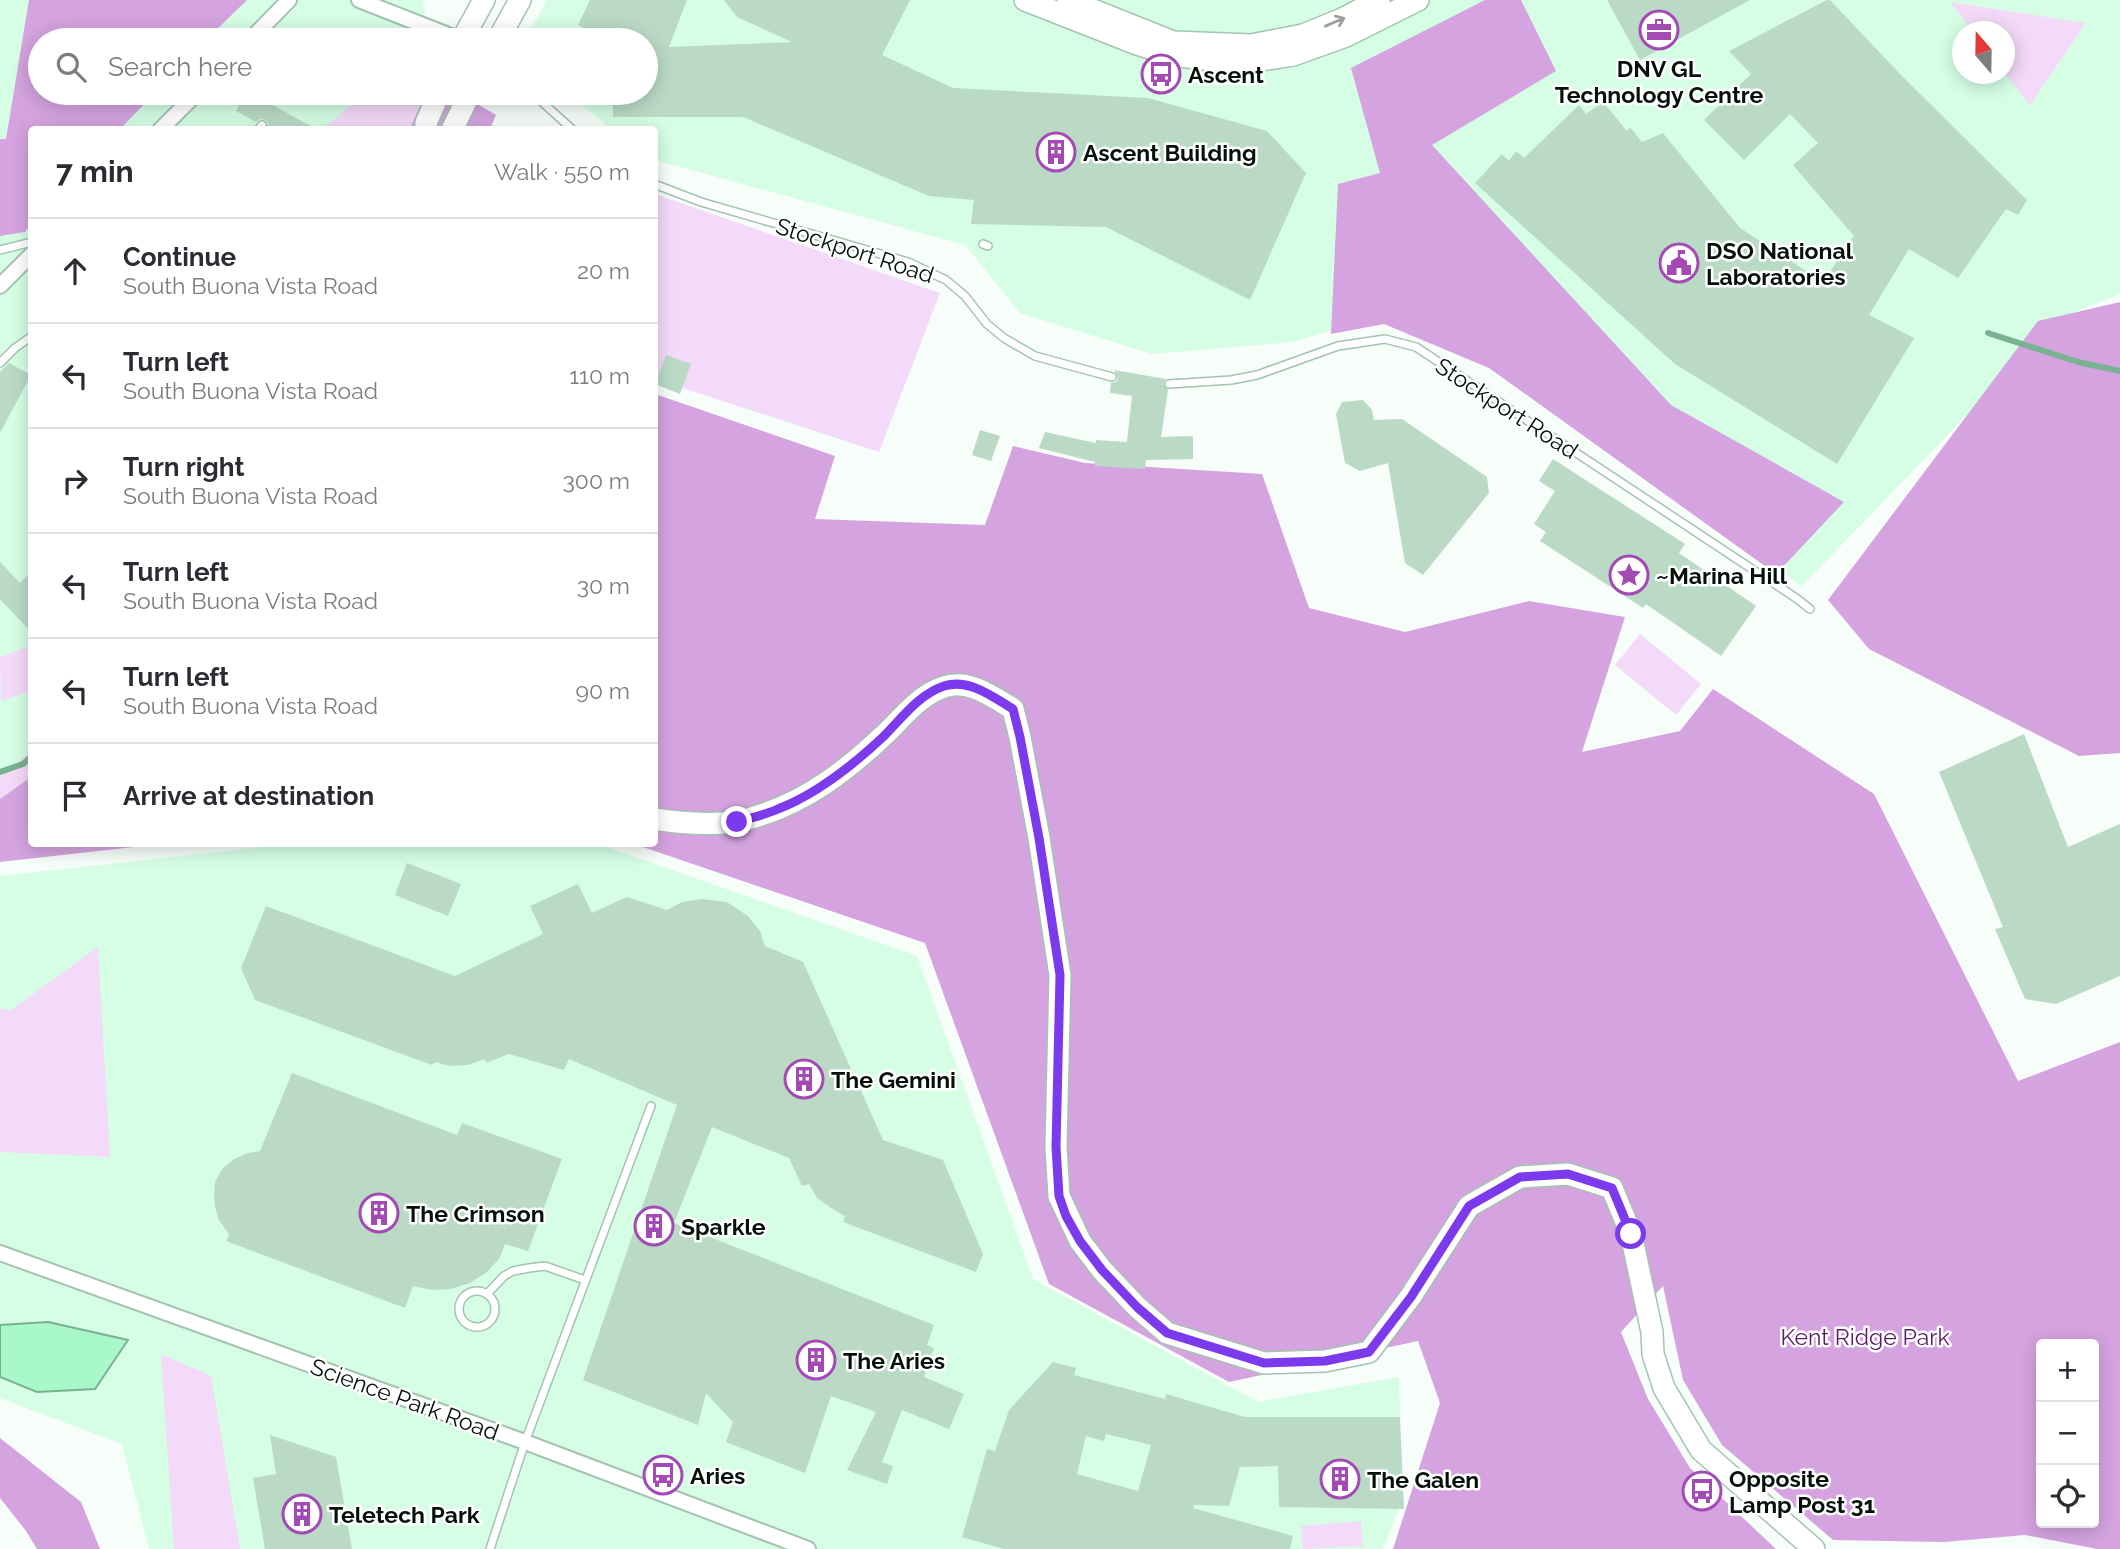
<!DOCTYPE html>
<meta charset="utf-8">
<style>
:root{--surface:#fff;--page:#f2f2f3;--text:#2b2b33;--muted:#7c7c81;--line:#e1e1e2}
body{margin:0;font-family:Raleway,sans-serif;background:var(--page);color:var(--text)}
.controls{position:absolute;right:21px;bottom:21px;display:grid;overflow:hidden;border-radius:7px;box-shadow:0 4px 18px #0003}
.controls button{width:63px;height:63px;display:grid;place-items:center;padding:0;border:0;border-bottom:2px solid var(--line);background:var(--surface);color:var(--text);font:35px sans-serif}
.compass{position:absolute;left:1952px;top:21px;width:63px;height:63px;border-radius:50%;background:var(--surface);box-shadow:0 4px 18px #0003;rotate:340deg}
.stop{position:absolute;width:21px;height:21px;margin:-16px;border:5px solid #7c3aed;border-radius:50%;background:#fff}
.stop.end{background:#7c3aed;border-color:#fff;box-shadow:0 2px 7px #0008}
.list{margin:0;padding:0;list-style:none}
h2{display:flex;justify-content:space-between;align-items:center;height:91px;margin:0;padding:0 28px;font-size:30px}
h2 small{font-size:23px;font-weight:400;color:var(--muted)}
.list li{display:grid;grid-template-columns:46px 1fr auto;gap:21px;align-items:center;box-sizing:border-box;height:105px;padding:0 28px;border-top:2px solid var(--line)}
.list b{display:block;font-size:26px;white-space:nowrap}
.list p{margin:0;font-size:23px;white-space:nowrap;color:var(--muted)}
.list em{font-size:23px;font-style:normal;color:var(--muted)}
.icon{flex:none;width:38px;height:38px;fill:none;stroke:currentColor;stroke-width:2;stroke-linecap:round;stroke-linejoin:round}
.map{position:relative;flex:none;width:2120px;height:1549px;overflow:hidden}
.search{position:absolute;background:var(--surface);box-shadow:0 4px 18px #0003;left:28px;top:28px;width:630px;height:77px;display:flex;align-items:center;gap:18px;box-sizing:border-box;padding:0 24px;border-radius:38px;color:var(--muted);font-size:26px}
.panel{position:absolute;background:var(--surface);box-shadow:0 4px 18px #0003;left:28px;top:126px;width:630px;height:721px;border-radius:7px}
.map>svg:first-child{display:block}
.built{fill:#d5fee5;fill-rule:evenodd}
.green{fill:#f4daf9}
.forest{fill:#d5a3e0;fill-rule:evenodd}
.water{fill:#a9f8ca;stroke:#78b290;stroke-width:2}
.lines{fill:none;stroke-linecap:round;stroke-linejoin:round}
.stream{stroke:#78b290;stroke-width:6}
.building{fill:#badac6;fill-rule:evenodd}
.lane-casing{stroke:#a4c3b0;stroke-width:10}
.street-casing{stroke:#a4c3b0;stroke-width:18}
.secondary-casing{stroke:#a4c3b0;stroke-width:24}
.lane{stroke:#fff;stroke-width:7}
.street{stroke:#fff;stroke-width:14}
.secondary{stroke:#fff;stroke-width:21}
.oneway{stroke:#9b9f9d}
.route{stroke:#7c3aed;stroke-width:9}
.labels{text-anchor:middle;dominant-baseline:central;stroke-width:5;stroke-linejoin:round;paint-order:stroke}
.poi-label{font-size:23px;font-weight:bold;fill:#051009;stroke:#fff;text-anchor:start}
.street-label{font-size:23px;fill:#051009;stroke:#fff}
.park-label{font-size:23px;fill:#591d65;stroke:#fff}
</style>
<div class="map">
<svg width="2120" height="1549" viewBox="0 0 2120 1549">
<rect width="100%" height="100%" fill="#f7fdf9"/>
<g class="built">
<path d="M 0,0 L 423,0 L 428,40 L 40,40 L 40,93 L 426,93 L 409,129 L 32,130 L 32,777 L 0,799 Z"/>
<path d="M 547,0 L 2120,0 L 2120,294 L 2060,318 L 1802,586 L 1453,337 L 1383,316 L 1292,342 L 1152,354 L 1020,313 L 965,245 L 655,160 L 654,130 L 612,129 L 566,93 L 646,93 L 646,40 L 525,40 ZM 1962,32 L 2004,32 L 2004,74 L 1962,74 Z"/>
<path d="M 291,844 L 598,844 L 917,956 L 1033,1279 L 1258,1402 L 1399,1377 L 1402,1499 L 1383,1549 L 149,1549 L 122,1444 L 0,1398 L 0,876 Z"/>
</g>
<g class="green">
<path d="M 1950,2 L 2085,23 C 2068,52 2047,78 2030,106 L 2005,73 L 2004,32 L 1973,31 Z"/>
<path d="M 366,93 L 426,93 L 409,129 L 321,130 L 355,102 L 366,101 Z"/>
<path d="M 655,194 L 940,293 L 879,452 L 655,379 Z"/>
<path d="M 1640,634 L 1701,684 L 1676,715 L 1615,665 Z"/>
<path d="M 28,647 L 31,655 L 31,691 L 1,701 L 0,657 Z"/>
<path d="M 31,751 L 31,777 L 0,799 L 0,776 Z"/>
<path d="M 98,947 L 110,1157 L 0,1152 L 0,1009 L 11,1010 Z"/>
<path d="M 161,1354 L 211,1376 L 240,1549 L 174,1549 Z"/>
<path d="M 1361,1521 L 1363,1546 L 1303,1549 L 1301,1526 Z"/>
</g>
<g class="forest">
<path d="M 29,0 L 247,0 L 206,40 L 40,40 L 40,93 L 155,93 L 120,129 L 32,130 L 31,224 L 25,232 L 0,236 L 0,139 L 6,139 Z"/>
<path d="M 1485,0 L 1521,0 L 1556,71 L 1432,145 L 1671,405 L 1844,502 L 1776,574 L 1489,368 L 1384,324 L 1331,334 L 1338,184 L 1380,173 L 1351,68 Z"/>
<path d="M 426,93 L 459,93 L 496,115 L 490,129 L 409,130 Z"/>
<path d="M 2120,302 L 2120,753 L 2079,756 L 1869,649 L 1828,600 L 2038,321 Z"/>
<path d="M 655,394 L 835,456 L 815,519 L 985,525 L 1013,446 L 1085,463 L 1262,474 L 1309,608 L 1405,632 L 1529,601 L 1625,617 L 1582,752 L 1680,731 L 1713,689 L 1874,794 L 2018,1081 L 2120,1042 L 2120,1549 L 2097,1549 L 2025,1535 L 1944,1542 L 1833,1540 L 1722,1445 L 1683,1380 L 1663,1286 L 1621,1332 L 1648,1399 L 1690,1468 L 1776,1549 L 1393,1549 L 1440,1403 L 1418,1341 L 1229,1382 L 1049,1284 L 925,943 L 634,844 L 654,844 ZM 2041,1344 L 2094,1344 L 2094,1523 L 2041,1523 Z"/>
<path d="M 31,777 L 32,844 L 160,844 L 0,862 L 0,799 Z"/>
<path d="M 0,1438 L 81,1502 L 100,1549 L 37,1549 L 26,1531 L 0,1498 Z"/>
</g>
<path class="water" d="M 48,1322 L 128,1340 L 95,1389 L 37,1392 L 0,1377 L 0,1325 Z"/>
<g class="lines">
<g class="stream">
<path d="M 1988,333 L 2078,362 L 2120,371"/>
<path d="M 0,772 L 23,764 L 31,757"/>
</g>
</g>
<g class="building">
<path d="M 590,0 L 687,0 L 669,47 L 792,42 L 737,17 L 724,0 L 910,0 L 882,55 L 953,88 L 1148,98 L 1267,131 L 1306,173 L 1250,300 L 1106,227 L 971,224 L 974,200 L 929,196 L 743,117 L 613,117 L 613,93 L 646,93 L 646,40 L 606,40 L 578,25 Z"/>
<path d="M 1607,0 L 1750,0 L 1640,60 Z"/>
<path d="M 1827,0 L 1830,0 L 1899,73 L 2027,200 L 2018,215 L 2006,209 L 1958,278 L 1909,249 L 1869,315 L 1914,338 L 1837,464 L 1675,364 L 1475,183 L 1502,154 L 1509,161 L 1516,151 L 1524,158 L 1579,105 L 1586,114 L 1603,102 L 1627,131 L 1630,127 L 1642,142 L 1663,133 L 1740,228 L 1823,282 L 1854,236 L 1793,165 L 1818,143 L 1790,114 L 1744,160 L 1704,120 L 1751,74 L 1729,51 Z"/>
<path d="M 245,93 L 251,93 L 318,130 L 270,130 L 267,128 L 268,123 L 265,120 L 260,119 L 256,122 L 236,111 Z"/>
<path d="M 666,355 L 691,364 L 680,394 L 655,384 Z"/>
<path d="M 9,363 L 31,375 L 0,433 L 0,372 Z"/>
<path d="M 1114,370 L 1166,379 L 1163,384 L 1168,390 L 1161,437 L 1193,436 L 1193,459 L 1146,460 L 1145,469 L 1095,466 L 1095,462 L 1039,448 L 1045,432 L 1096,443 L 1096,440 L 1127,442 L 1132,396 L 1110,393 L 1111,383 L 1116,382 L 1118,378 Z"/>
<path d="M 1363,400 L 1372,410 L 1374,420 L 1402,419 L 1487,477 L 1489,493 L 1423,575 L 1405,563 L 1388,463 L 1360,471 L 1345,463 L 1336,414 L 1342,402 Z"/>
<path d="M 980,430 L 1000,436 L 991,461 L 972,455 Z"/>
<path d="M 1553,459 L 1685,544 L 1679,553 L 1756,606 L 1721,656 L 1646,604 L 1643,608 L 1540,541 L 1546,532 L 1534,524 L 1555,491 L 1539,481 Z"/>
<path d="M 0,562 L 20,583 L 32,571 L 32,633 L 0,599 Z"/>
<path d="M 2024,734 L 2068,847 L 2120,824 L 2120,976 L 2056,1004 L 2025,999 L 1995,929 L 2003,927 L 1939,772 Z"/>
<path d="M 407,863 L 461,884 L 448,916 L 395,895 Z"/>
<path d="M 578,884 L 592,913 L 627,897 L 667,910 L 682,902 L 702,899 L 727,902 L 748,916 L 760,931 L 765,946 L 803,962 L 883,1140 L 943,1160 L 983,1254 L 976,1272 L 843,1222 L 845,1216 L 831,1208 L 817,1198 L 809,1184 L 802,1186 L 789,1158 L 712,1127 L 674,1223 L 934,1325 L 927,1345 L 934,1348 L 924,1377 L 964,1394 L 949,1429 L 902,1410 L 882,1462 L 893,1466 L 887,1484 L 847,1470 L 876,1412 L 831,1396 L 805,1473 L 726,1442 L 733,1422 L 706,1393 L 698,1425 L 583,1380 L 677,1105 L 569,1059 L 564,1070 L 509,1054 L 486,1063 L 485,1059 L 468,1065 L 450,1066 L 435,1062 L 432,1065 L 255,1000 L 241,968 L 266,906 L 455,976 L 543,934 L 530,906 Z"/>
<path d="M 292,1073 L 457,1135 L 462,1123 L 562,1159 L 528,1251 L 505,1244 L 499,1259 L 487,1272 L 470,1283 L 451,1289 L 432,1290 L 413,1286 L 405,1308 L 226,1241 L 229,1234 L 219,1220 L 215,1207 L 214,1195 L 215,1182 L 222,1169 L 234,1159 L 248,1153 L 260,1151 Z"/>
<path d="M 1053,1362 L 1076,1368 L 1074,1375 L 1165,1399 L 1166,1394 L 1245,1417 L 1400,1417 L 1404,1509 L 1279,1507 L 1278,1466 L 1240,1467 L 1229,1506 L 1194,1505 L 1193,1508 L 1293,1536 L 1290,1549 L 1004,1549 L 962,1537 L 987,1449 L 995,1451 L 1009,1410 ZM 1106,1434 L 1151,1445 L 1138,1491 L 1077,1474 L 1086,1436 L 1104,1441 Z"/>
<path d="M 270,1435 L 336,1457 L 352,1549 L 265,1549 L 253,1478 L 276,1474 Z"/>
</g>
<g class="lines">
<defs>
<g id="lane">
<path d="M 532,93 L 573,130"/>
<path d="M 258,130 L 262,125"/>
<path d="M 654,184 L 701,202 L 908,262 L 946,280 L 965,296 L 987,324 L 1004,338 L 1035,356 L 1112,377"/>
<path d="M 983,244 L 988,246"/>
<path d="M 0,250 L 32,242"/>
<path d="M 0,363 L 15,348 L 32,336"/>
<path d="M 1169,384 L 1231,380 L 1257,375 L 1338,346 L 1385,339 L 1416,347 L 1796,598 L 1810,609"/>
<circle cx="477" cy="1309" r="18"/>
<path d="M 487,1294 L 504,1276 L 513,1271 L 529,1268 L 545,1266 L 585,1280"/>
<path d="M 490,1549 L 525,1442 L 651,1106"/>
</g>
<g id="street">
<path d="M 359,0 L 461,40"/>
<path d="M 250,40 L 289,0"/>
<path d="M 160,130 L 197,93"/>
<path d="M 0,286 L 32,254"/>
<path d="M 0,1253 L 525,1442 L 808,1549"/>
</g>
<g id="secondary">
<path d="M 1025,0 L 1137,44 L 1172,55 L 1211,60 L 1254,61 L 1293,55 L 1346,36 L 1418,0"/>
<path d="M 1068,0 L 1173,42 L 1251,45 L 1303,35 L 1342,19 L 1379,0"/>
<path d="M 462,40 L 484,0"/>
<path d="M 498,40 L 520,0"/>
<path d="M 426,130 L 426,123 L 439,93"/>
<path d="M 452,130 L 470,93"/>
<path d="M 654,819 C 680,823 709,825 735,822 C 744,821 753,817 761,815 C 808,800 847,770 882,737 C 902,719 917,696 944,687 C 968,678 993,697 1013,709 L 1020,737 L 1039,838 L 1060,975 L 1056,1147 L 1059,1196 L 1080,1241 L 1102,1270 L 1137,1307 L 1167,1333 L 1264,1363 L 1325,1361 L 1369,1352 L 1411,1296 L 1469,1206 L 1520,1177 L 1568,1174 L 1612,1188 L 1631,1234 L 1652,1332 L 1653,1354 L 1664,1388 L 1701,1450 L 1814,1549"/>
</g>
</defs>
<use href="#lane" class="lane-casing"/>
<use href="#street" class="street-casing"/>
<use href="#secondary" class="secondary-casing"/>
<use href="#lane" class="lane"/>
<use href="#street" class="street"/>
<use href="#secondary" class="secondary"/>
</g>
<defs><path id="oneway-shaft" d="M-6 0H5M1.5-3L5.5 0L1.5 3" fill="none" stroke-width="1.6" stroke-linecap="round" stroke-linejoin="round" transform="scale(1.75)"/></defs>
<use class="oneway" href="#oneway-shaft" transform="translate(1335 22) rotate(-23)"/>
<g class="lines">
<path class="route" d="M 737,822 C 750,818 765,815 778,809 C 817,794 852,766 883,737 C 902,718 918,695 944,686 C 969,678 993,697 1013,709 L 1020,737 L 1039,838 L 1060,975 L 1056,1147 L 1059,1196 L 1066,1216 L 1080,1241 L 1102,1270 L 1137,1307 L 1167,1333 L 1264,1363 L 1325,1361 L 1369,1352 L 1411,1297 L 1469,1206 L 1520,1177 L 1568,1174 L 1612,1188 L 1631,1234"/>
</g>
<defs>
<symbol id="office-ring" viewBox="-11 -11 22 22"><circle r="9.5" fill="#fff" stroke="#a34ab5" stroke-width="1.5"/><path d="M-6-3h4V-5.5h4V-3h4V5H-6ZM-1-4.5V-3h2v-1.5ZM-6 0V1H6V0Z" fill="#a34ab5"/></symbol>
<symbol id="bus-ring" viewBox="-11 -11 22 22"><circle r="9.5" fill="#fff" stroke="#a34ab5" stroke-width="1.5"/><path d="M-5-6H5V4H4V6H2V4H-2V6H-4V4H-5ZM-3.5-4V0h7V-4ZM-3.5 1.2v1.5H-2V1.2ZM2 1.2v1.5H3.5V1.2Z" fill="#a34ab5"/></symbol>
<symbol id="building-ring" viewBox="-11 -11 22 22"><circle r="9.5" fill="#fff" stroke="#a34ab5" stroke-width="1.5"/><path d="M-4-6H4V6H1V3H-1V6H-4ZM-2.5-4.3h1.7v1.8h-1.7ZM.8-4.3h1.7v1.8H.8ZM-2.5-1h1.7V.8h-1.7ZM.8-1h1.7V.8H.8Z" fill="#a34ab5"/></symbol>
<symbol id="civic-ring" viewBox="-11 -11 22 22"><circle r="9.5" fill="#fff" stroke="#a34ab5" stroke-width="1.5"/><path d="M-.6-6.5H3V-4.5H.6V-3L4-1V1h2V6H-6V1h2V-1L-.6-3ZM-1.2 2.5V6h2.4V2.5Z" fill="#a34ab5"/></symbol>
<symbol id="sight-ring" viewBox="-11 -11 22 22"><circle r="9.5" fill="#fff" stroke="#a34ab5" stroke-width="1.5"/><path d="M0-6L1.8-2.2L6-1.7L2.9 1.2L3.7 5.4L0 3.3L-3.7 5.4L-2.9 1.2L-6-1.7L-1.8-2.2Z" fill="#a34ab5"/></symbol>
</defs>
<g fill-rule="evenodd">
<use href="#office-ring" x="1637" y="8" width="44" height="44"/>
<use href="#bus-ring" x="1139" y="52" width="44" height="44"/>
<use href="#building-ring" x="1034" y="130" width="44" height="44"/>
<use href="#civic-ring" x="1657" y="241" width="44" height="44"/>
<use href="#sight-ring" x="1607" y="553" width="44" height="44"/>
<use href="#building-ring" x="782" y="1057" width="44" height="44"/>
<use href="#building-ring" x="357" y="1191" width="44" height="44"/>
<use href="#building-ring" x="632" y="1204" width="44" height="44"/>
<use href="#building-ring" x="794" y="1338" width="44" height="44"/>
<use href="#bus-ring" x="641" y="1453" width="44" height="44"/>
<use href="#building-ring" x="1318" y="1457" width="44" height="44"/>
<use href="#bus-ring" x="1680" y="1469" width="44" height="44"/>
<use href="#building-ring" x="280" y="1492" width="44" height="44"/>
</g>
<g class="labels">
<g class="poi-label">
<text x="1659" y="68" text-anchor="middle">DNV GL<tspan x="1659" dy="26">Technology Centre</tspan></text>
<text x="1188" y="74">Ascent</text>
<text x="1083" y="152">Ascent Building</text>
<text x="1706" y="250">DSO National<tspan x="1706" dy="26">Laboratories</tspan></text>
<text x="1656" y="575">~Marina Hill</text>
<text x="831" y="1079">The Gemini</text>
<text x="406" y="1213">The Crimson</text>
<text x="681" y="1226">Sparkle</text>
<text x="843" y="1360">The Aries</text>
<text x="690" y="1475">Aries</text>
<text x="1729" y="1478">Opposite<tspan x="1729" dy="26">Lamp Post 31</tspan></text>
<text x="1367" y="1479">The Galen</text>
<text x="329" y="1514">Teletech Park</text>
</g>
<g class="street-label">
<text transform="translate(855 250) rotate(18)">Stockport Road</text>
<text transform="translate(1507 408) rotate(33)">Stockport Road</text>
<text transform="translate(405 1399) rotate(20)">Science Park Road</text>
</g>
<g class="park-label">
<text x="1865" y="1336">Kent Ridge Park</text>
</g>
</g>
</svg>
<div class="controls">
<button>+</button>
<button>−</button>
<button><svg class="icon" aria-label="locate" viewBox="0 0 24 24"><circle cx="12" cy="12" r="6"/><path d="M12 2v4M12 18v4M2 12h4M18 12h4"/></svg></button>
</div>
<svg class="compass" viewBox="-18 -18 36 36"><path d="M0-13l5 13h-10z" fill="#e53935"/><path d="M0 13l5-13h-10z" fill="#7c7c81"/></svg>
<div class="stop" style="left:1631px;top:1234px"></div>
<div class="stop end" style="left:737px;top:822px"></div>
<div class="search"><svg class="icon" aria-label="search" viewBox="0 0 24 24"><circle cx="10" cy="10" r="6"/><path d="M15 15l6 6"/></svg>Search here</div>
<section class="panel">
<h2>7 min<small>Walk · 550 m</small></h2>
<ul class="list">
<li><svg class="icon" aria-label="ahead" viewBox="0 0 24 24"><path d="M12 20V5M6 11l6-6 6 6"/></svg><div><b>Continue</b><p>South Buona Vista Road</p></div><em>20 m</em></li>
<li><svg class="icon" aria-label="left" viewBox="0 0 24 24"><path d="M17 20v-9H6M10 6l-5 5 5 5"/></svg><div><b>Turn left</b><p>South Buona Vista Road</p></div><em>110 m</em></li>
<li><svg class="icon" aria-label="right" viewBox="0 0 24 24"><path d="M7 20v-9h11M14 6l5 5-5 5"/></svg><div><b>Turn right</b><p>South Buona Vista Road</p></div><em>300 m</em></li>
<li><svg class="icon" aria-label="left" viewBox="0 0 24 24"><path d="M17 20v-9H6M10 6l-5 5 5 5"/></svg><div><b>Turn left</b><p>South Buona Vista Road</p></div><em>30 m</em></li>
<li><svg class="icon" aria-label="left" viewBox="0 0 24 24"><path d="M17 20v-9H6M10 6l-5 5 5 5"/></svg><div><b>Turn left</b><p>South Buona Vista Road</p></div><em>90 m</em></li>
<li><svg class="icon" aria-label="arrive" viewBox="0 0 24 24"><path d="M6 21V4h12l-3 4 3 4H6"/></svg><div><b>Arrive at destination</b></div></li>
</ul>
</section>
</div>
